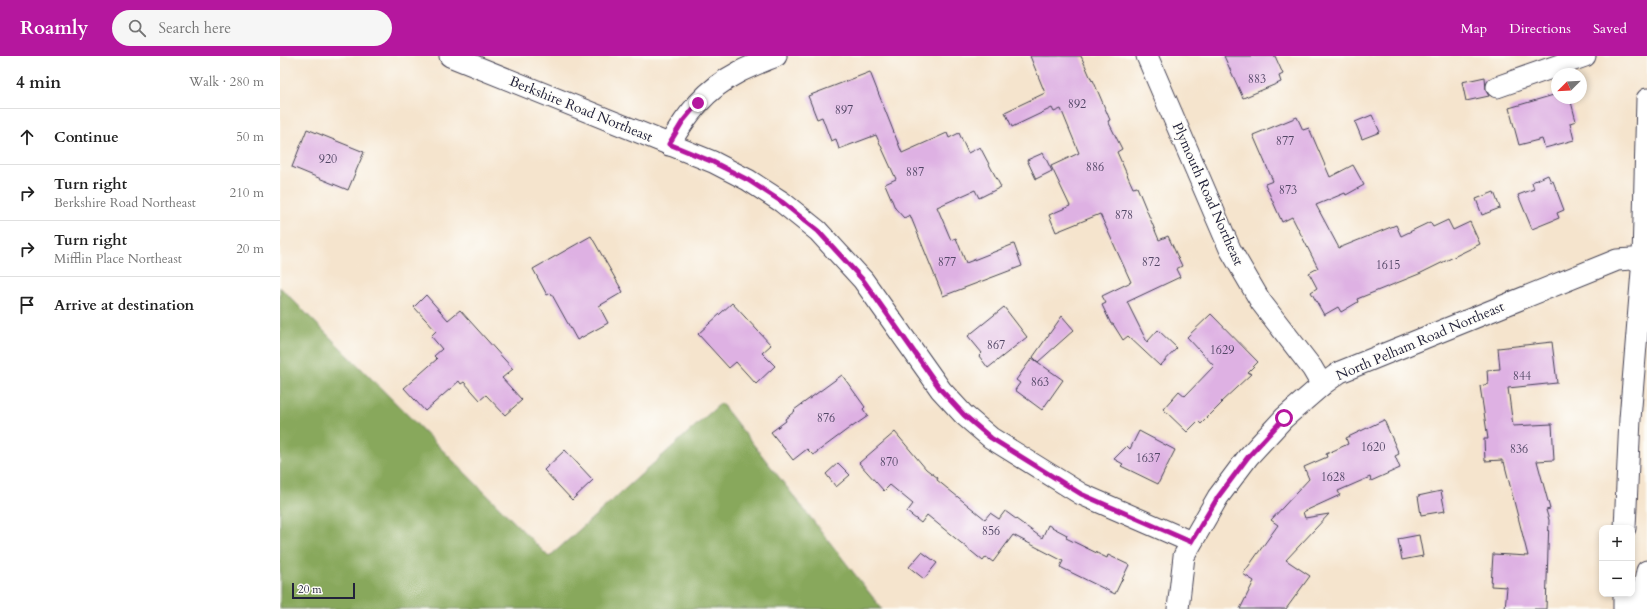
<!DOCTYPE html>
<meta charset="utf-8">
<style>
:root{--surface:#fff;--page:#f6f6f6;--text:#222;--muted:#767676;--line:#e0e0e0;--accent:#b5179e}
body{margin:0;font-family:Cardo,serif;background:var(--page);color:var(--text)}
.controls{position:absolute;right:12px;bottom:12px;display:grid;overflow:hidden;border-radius:8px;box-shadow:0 2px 6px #0003}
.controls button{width:36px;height:36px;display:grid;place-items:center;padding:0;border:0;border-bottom:1px solid var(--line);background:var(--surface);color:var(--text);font:20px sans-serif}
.compass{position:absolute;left:1271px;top:12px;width:36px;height:36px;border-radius:50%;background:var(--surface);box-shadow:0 2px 6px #0003;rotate:246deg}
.scale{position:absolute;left:12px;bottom:10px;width:63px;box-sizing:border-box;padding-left:4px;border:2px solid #22223b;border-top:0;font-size:11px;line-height:14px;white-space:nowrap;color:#22223b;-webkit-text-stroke:3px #fdfcf7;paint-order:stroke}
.stop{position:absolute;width:12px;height:12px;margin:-9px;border:3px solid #b5179e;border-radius:50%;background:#fff}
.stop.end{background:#b5179e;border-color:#fff;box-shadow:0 1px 4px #0008}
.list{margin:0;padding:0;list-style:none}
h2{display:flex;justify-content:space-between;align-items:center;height:52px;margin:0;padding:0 16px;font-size:17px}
h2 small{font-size:13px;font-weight:400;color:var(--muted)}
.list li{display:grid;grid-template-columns:26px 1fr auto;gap:12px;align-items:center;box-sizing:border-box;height:56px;padding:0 16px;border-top:1px solid var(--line)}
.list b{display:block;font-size:15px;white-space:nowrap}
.list p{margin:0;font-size:13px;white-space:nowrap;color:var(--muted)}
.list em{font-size:13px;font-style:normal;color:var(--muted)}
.icon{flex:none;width:22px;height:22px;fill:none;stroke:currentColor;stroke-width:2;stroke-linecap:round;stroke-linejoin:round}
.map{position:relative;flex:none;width:1367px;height:553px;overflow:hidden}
header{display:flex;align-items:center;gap:24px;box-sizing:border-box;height:56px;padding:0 20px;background:var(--accent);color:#fff}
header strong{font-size:19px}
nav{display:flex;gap:22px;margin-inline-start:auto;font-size:14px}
.search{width:280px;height:36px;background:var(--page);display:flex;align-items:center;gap:10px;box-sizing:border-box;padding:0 14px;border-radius:22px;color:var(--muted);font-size:15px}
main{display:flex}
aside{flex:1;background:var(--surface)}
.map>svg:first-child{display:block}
.forest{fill:#88a85c;stroke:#55654c}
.building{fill:#deb1e3}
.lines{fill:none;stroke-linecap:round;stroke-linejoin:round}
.minor-casing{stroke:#423f51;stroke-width:23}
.minor{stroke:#fff;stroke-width:21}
.route{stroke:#b5179e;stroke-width:5}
.labels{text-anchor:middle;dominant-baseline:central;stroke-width:3;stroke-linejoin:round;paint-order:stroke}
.number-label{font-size:12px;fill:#514665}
.street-label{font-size:14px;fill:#22223b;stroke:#fdfcf7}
</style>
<header>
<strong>Roamly</strong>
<div class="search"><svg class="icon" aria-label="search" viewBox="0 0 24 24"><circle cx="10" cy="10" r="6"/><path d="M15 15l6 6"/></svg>Search here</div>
<nav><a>Map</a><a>Directions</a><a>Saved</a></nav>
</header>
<main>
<aside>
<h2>4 min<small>Walk · 280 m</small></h2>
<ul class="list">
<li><svg class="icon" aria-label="ahead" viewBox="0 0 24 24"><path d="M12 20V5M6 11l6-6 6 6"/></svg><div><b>Continue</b></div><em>50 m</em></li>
<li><svg class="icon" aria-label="right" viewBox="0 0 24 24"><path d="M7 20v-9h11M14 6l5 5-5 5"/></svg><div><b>Turn right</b><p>Berkshire Road Northeast</p></div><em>210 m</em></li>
<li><svg class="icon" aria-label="right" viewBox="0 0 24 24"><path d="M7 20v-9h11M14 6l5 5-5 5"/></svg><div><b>Turn right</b><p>Mifflin Place Northeast</p></div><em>20 m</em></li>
<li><svg class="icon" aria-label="arrive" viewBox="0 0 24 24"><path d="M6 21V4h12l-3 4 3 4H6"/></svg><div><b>Arrive at destination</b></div></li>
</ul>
</aside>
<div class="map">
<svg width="1367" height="553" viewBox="0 0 1367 553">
<rect width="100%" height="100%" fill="#fdfcf7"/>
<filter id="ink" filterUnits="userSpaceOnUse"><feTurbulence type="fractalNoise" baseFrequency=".025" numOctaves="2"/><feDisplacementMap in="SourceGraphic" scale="8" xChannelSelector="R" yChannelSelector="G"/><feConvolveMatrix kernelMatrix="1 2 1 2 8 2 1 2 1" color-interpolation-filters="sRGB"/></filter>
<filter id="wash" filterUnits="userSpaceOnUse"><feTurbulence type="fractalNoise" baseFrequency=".012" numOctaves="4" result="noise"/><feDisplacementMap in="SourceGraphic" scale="16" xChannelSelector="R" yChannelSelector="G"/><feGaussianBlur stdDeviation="0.9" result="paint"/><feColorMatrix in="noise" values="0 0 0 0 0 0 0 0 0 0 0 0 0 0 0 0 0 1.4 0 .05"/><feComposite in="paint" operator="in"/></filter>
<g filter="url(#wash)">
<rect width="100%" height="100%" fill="#f5e4cd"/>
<path class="forest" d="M 0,231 L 269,501 L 441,347 L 602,553 L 0,553 Z"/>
<g id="blocks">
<g class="building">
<path d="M 750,0 L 801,0 L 812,25 L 813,24 L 830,64 L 828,65 L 842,93 L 837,96 L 853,132 L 857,131 L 879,184 L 888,180 L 902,210 L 896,213 L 900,221 L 847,246 L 867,286 L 878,274 L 897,292 L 880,310 L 848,280 L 843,284 L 833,268 L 831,268 L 822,249 L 826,247 L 822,240 L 851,226 L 820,158 L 776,176 L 769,159 L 790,150 L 771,110 L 799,97 L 781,53 L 774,56 L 772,52 L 732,71 L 725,56 L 765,37 Z"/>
<path d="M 944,0 L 995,0 L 1003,18 L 999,20 L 1001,26 L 963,42 Z"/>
<path d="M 590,16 L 622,97 L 667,77 L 669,82 L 679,77 L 688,97 L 700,91 L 721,131 L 699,142 L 695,134 L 657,151 L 671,184 L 676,182 L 686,207 L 734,188 L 742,210 L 663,240 L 630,159 L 624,162 L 615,152 L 611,142 L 605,128 L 616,123 L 596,79 L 559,93 L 556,83 L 551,85 L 542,61 L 537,63 L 528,40 Z"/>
<path d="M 1205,21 L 1206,35 L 1209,40 L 1186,45 L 1182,26 Z"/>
<path d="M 1277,38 L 1277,42 L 1290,42 L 1296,65 L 1290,67 L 1294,84 L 1265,92 L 1262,83 L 1239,89 L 1229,52 Z"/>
<path d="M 1092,59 L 1100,76 L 1082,83 L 1075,66 Z"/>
<path d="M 1017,61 L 1023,74 L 1029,72 L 1050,121 L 1073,109 L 1084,129 L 1066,139 L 1065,137 L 1036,149 L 1059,192 L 1116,169 L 1121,180 L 1150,166 L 1153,171 L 1168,164 L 1173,174 L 1190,166 L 1200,188 L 1139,218 L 1077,243 L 1078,246 L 1061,256 L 1058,251 L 1044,259 L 1031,236 L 1037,232 L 1029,217 L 1038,212 L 1012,161 L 1002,166 L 985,128 L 993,125 L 973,79 Z"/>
<path d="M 27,73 L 84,96 L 68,134 L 12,111 Z"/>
<path d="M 763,97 L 772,115 L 756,123 L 747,104 Z"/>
<path d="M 1268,119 L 1271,126 L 1273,125 L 1284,154 L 1277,157 L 1279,162 L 1252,173 L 1238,139 L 1254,133 L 1252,126 Z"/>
<path d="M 1214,136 L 1220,152 L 1202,159 L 1196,143 Z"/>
<path d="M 311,180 L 343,236 L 319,250 L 328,267 L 297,284 L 271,237 L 267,239 L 253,213 Z"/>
<path d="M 146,239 L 168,264 L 180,254 L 233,313 L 222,322 L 242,344 L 225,359 L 206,339 L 200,344 L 184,326 L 181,328 L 179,325 L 145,355 L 124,332 L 157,303 L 154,300 L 162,293 L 151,280 L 156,275 L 134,251 Z"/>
<path d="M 452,247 L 491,289 L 482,297 L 495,310 L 476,328 L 456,306 L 449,312 L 418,278 Z"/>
<path d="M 724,251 L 747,281 L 708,312 L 699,300 L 702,297 L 688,280 Z"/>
<path d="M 931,258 L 978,306 L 968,316 L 971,318 L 941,346 L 942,347 L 921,368 L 918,365 L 907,376 L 883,353 L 899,335 L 905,340 L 934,310 L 907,281 Z"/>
<path d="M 782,260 L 794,274 L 758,306 L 753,301 Z"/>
<path d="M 1272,286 L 1277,327 L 1228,332 L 1233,370 L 1272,368 L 1274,404 L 1257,405 L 1270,453 L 1266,454 L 1269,464 L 1266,553 L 1225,553 L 1227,531 L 1211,530 L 1213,498 L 1248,500 L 1224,406 L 1222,407 L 1222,404 L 1205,405 L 1204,383 L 1208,383 L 1200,330 L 1208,328 L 1207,314 L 1220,313 L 1218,292 Z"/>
<path d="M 752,302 L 783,324 L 762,354 L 735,334 L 740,327 L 736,324 Z"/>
<path d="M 562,319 L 585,351 L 583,353 L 588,360 L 572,371 L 572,370 L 533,399 L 527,393 L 513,404 L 491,376 L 506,365 L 505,363 L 515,355 L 514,354 Z"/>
<path d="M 1104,364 L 1119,398 L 1115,400 L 1120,412 L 1091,425 L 1090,421 L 1058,435 L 1060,439 L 1023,456 L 1025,462 L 1049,458 L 1006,504 L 1030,520 L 1006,553 L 960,553 L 974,525 L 963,518 L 998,469 L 991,464 L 1029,423 L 1024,411 L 1047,401 L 1046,398 L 1068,388 L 1066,382 Z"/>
<path d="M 859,375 L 895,394 L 878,428 L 841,410 L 843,408 L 834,403 L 847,390 L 850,393 Z"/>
<path d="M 615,376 L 646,413 L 658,422 L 657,424 L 705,463 L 710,457 L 719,463 L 725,455 L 762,482 L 768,469 L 787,479 L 786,482 L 827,502 L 828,499 L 849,509 L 835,538 L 780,511 L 783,505 L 733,479 L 713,506 L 706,501 L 703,505 L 647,459 L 641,467 L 627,456 L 633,448 L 610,429 L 604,435 L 579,407 Z"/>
<path d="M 285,394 L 313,424 L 292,444 L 264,414 Z"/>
<path d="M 558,407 L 570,419 L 556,431 L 546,418 Z"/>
<path d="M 1161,435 L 1165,455 L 1141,459 L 1138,440 Z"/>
<path d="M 1139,479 L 1143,500 L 1122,504 L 1118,483 Z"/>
<path d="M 642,496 L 657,507 L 644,523 L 629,511 Z"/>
</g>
</g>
</g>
<g filter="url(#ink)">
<use href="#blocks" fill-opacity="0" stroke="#423f51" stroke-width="1"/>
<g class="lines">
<defs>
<g id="minor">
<path d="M 170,0 L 433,106 L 468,124 L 502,146 L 538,175 L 583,224 L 661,334 L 684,359 L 711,382 L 801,438 L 911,486"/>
<path d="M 867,0 L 950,193 L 981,246 L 1032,312 L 1042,329"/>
<path d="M 1217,31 L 1305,0"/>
<path d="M 389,89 C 407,58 426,33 459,16 C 471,10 484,5 496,0"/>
<path d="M 1345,472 L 1350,363 L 1363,203 L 1367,43"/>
<path d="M 1344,538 L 1344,553"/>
<path d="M 898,553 L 904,500 L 938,441 L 968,401 L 1004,362 L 1042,329 L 1060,316 L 1337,204 L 1367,202"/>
<path d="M 1360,553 L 1367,515"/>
</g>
</defs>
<use href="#minor" class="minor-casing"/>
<use href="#minor" class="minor"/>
</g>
</g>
<g class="lines" filter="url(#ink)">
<path class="route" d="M 418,47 L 403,65 L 389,88 L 433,106 L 468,124 L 502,146 L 538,175 L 583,224 L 661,334 L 684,359 L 711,382 L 801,438 L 911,486 L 938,441 L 968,401 L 1004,362"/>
</g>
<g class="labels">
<g class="number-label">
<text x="977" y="23">883</text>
<text x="797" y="48">892</text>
<text x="564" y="54">897</text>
<text x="1005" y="85">877</text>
<text x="48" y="103">920</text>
<text x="815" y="111">886</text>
<text x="635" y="116">887</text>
<text x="1008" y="134">873</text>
<text x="844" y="159">878</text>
<text x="667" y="206">877</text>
<text x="871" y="206">872</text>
<text x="1108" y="209">1615</text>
<text x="716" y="289">867</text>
<text x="942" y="294">1629</text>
<text x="1242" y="320">844</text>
<text x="760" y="326">863</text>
<text x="546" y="362">876</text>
<text x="1093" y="391">1620</text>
<text x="1239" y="393">836</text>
<text x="868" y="402">1637</text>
<text x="609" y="406">870</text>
<text x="1053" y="421">1628</text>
<text x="711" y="475">856</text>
</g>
<g class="street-label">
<text transform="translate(301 53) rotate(22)">Berkshire Road Northeast</text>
<text transform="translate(928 138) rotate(66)">Plymouth Road Northeast</text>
<text transform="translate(1140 285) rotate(-23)">North Pelham Road Northeast</text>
</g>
</g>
</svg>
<div class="controls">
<button>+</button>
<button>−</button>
</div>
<svg class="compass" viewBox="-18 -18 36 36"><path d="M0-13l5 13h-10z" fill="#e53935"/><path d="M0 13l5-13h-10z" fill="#767676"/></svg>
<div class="scale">20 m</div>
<div class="stop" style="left:1004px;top:362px"></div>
<div class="stop end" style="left:418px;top:47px"></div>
</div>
</main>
